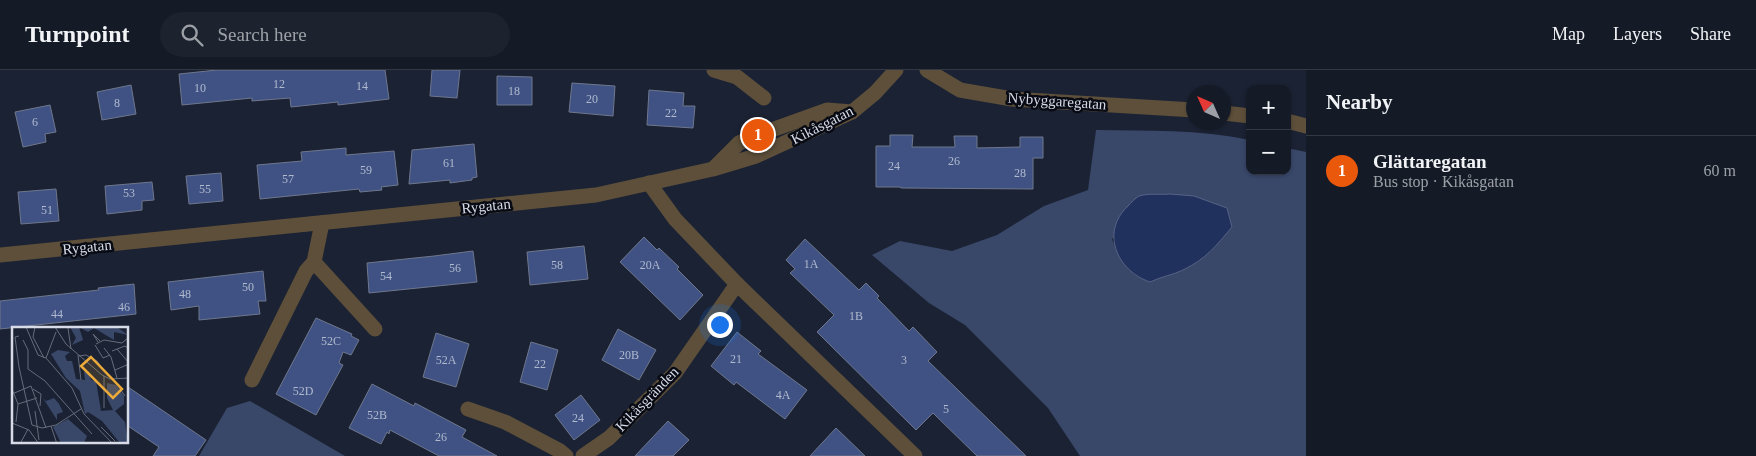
<!DOCTYPE html>
<meta charset="utf-8">
<style>
:root{--surface:#141a26;--page:#1d232e;--text:#f1f3f6;--muted:#9da1a7;--line:#333843;--accent:#ea580c}
body{margin:0;font-family:"Times New Roman",serif;background:var(--page);color:var(--text)}
.controls{position:absolute;right:15px;top:15px;display:grid;overflow:hidden;border-radius:10px;box-shadow:0 1px 4px #0004}
.controls button{width:45px;height:45px;display:grid;place-items:center;padding:0;border:0;border-bottom:1px solid var(--line);background:var(--surface);color:var(--text);font:25px sans-serif}
.compass{position:absolute;left:1186px;top:15px;width:45px;height:45px;border-radius:50%;background:var(--surface);box-shadow:0 1px 4px #0004;rotate:315deg}
.you{position:absolute;left:719px;top:254px;width:18px;height:18px;margin:-12px;border:4px solid #fff;border-radius:50%;background:#1a73e8;box-shadow:0 0 0 8px #1a73e833}
.badge{display:grid;place-items:center;width:32px;height:32px;border-radius:50%;background:var(--accent);color:#fff;font-size:16px;font-weight:700}
.pin{position:absolute;translate:-50% -50%;border:2px solid #fff;box-shadow:0 1px 5px #0006}
.list{margin:0;padding:0;list-style:none}
h2{display:flex;justify-content:space-between;align-items:center;height:65px;margin:0;padding:0 20px;font-size:21px}
h2 small{font-size:16px;font-weight:400;color:var(--muted)}
.list li{display:grid;grid-template-columns:32px 1fr auto;gap:15px;align-items:center;box-sizing:border-box;height:70px;padding:0 20px;border-top:1px solid var(--line)}
.list b{display:block;font-size:19px;white-space:nowrap}
.list p{margin:0;font-size:16px;white-space:nowrap;color:var(--muted)}
.list em{font-size:16px;font-style:normal;color:var(--muted)}
.icon{flex:none;width:28px;height:28px;fill:none;stroke:currentColor;stroke-width:2;stroke-linecap:round;stroke-linejoin:round}
.map{position:relative;flex:none;width:1306px;height:386px;overflow:hidden}
header{display:flex;align-items:center;gap:30px;box-sizing:border-box;height:70px;padding:0 25px;background:var(--surface);border-bottom:1px solid var(--line)}
header strong{font-size:24px}
nav{display:flex;gap:28px;margin-inline-start:auto;font-size:18px}
.search{width:350px;height:45px;background:var(--page);display:flex;align-items:center;gap:12px;box-sizing:border-box;padding:0 18px;border-radius:28px;color:var(--muted);font-size:19px}
main{display:flex}
aside{flex:1;background:var(--surface)}
.map>svg:first-child{display:block}
.green{fill:#394769;fill-rule:evenodd}
.water{fill:#21315e;stroke:#576487}
.building{fill:#3f5283;stroke:#6e778c}
.lines{fill:none;stroke-linecap:round;stroke-linejoin:round}
.minor{stroke:#5d4f3a;stroke-width:15}
.labels{text-anchor:middle;dominant-baseline:central;stroke-width:5;stroke-linejoin:round;paint-order:stroke}
.number-label{font-size:12px;fill:#b0b9ce}
.street-label{font-size:15px;fill:#d6dbe7;stroke:#080b13}
.inset-road{fill:none;stroke:#666c7b;stroke-width:1}
.view{fill:#ebaa39;fill-opacity:0.15;stroke:#ebaa39;stroke-width:2.5}
.inset-edge{fill:none;stroke:#d6dbe7;stroke-width:2.5}
</style>
<header>
<strong>Turnpoint</strong>
<div class="search"><svg class="icon" aria-label="search" viewBox="0 0 24 24"><circle cx="10" cy="10" r="6"/><path d="M15 15l6 6"/></svg>Search here</div>
<nav><a>Map</a><a>Layers</a><a>Share</a></nav>
</header>
<main>
<div class="map">
<svg width="1306" height="386" viewBox="0 0 1306 386">
<rect width="100%" height="100%" fill="#1b2233"/>
<g class="green">
<path d="M 1096,60 C 1147,61 1199,59 1250,70 L 1250,101 L 1287,101 L 1287,78 L 1306,82 L 1306,386 L 1080,386 L 1048,338 L 965,255 L 929,233 L 872,185 L 900,171 L 952,181 L 997,165 L 1044,136 L 1088,120 ZM 1170,124 L 1194,126 L 1227,138 L 1232,157 C 1216,176 1206,189 1183,200 C 1173,205 1160,207 1150,212 C 1127,204 1120,190 1112,169 Z"/>
<path d="M 250,331 L 345,386 L 199,386 L 227,338 Z"/>
</g>
<path class="water" d="M 1170,124 L 1194,126 L 1227,138 L 1232,157 C 1216,176 1206,189 1183,200 C 1173,205 1160,207 1150,212 C 1117,201 1100,162 1128,136 C 1131,133 1135,128 1139,126 C 1148,123 1161,125 1170,124 Z"/>
<g class="building">
<path d="M 217,0 L 385,0 L 389,29 L 338,35 L 338,32 L 291,37 L 290,28 L 252,31 L 252,28 L 182,35 L 179,4 Z"/>
<path d="M 432,0 L 460,0 L 457,28 L 430,26 Z"/>
<path d="M 497,6 L 532,7 L 532,35 L 497,35 Z"/>
<path d="M 572,13 L 615,16 L 613,46 L 569,42 Z"/>
<path d="M 131,15 L 136,44 L 102,50 L 97,22 Z"/>
<path d="M 649,20 L 684,23 L 683,36 L 695,36 L 693,58 L 647,55 Z"/>
<path d="M 50,35 L 56,62 L 45,64 L 46,72 L 23,77 L 15,42 Z"/>
<path d="M 890,65 L 913,65 L 912,77 L 955,77 L 954,66 L 977,66 L 977,78 L 1020,77 L 1020,67 L 1043,67 L 1043,88 L 1033,88 L 1033,119 L 901,118 L 900,117 L 876,117 L 876,76 L 890,76 Z"/>
<path d="M 474,74 L 477,107 L 472,108 L 472,110 L 450,113 L 450,110 L 409,114 L 412,80 Z"/>
<path d="M 346,78 L 346,85 L 394,81 L 398,115 L 381,117 L 382,120 L 360,122 L 359,119 L 260,129 L 257,95 L 302,91 L 301,82 Z"/>
<path d="M 221,103 L 223,131 L 189,134 L 186,106 Z"/>
<path d="M 152,112 L 154,130 L 142,131 L 142,140 L 107,144 L 105,116 Z"/>
<path d="M 56,119 L 59,151 L 21,154 L 18,122 Z"/>
<path d="M 644,167 L 657,180 L 659,178 L 679,197 L 677,199 L 703,225 L 680,250 L 620,192 Z"/>
<path d="M 805,169 L 859,220 L 866,213 L 879,226 L 877,228 L 909,261 L 913,257 L 937,282 L 928,291 L 1026,386 L 977,386 L 933,343 L 916,360 L 817,262 L 834,245 L 790,203 L 795,199 L 786,190 Z"/>
<path d="M 584,176 L 588,209 L 530,215 L 527,182 Z"/>
<path d="M 473,181 L 477,212 L 369,223 L 367,193 L 434,186 Z"/>
<path d="M 263,201 L 266,231 L 258,231 L 260,244 L 199,250 L 199,236 L 171,240 L 168,212 Z"/>
<path d="M 134,214 L 136,244 L 0,259 L 0,231 L 99,220 L 98,218 Z"/>
<path d="M 316,248 L 352,264 L 351,266 L 359,270 L 351,285 L 343,282 L 339,293 L 343,295 L 316,345 L 276,324 Z"/>
<path d="M 618,259 L 656,280 L 639,310 L 602,290 Z"/>
<path d="M 737,262 L 761,281 L 758,284 L 807,320 L 785,349 L 736,312 L 734,315 L 711,296 Z"/>
<path d="M 436,263 L 469,274 L 456,317 L 423,307 Z"/>
<path d="M 531,272 L 558,280 L 547,320 L 520,312 Z"/>
<path d="M 372,314 L 414,336 L 415,333 L 466,360 L 462,367 L 497,386 L 439,386 L 390,360 L 389,364 L 387,362 L 381,374 L 349,358 Z"/>
<path d="M 128,317 L 206,370 L 195,386 L 153,386 L 159,377 L 128,356 Z"/>
<path d="M 581,325 L 600,350 L 574,370 L 555,345 Z"/>
<path d="M 668,351 L 689,370 L 673,386 L 635,386 Z"/>
<path d="M 836,358 L 865,386 L 810,386 Z"/>
</g>
<g class="lines">
<g class="minor">
<path d="M 714,0 L 737,7 L 764,28"/>
<path d="M 927,0 L 960,20 L 1012,29 L 1194,40"/>
<path d="M 1224,43 L 1250,46"/>
<path d="M 1287,51 L 1306,56"/>
<path d="M 714,98 L 739,73 L 758,65 L 827,40 L 852,42"/>
<path d="M 649,113 L 675,149 L 737,214 L 915,386"/>
<path d="M 322,153 L 314,192 L 375,259"/>
<path d="M 0,185 L 596,125 L 713,99 L 756,86 L 852,42 L 875,23 L 896,0"/>
<path d="M 252,310 L 306,201 L 314,192"/>
<path d="M 468,339 L 505,352 L 560,381 L 566,386"/>
<path d="M 583,386 L 609,368 L 675,303 L 737,214"/>
</g>
</g>
<g class="labels">
<g class="number-label">
<text x="279" y="14">12</text>
<text x="362" y="16">14</text>
<text x="200" y="18">10</text>
<text x="514" y="21">18</text>
<text x="592" y="29">20</text>
<text x="117" y="33">8</text>
<text x="671" y="43">22</text>
<text x="35" y="52">6</text>
<text x="954" y="91">26</text>
<text x="449" y="93">61</text>
<text x="894" y="96">24</text>
<text x="366" y="100">59</text>
<text x="1020" y="103">28</text>
<text x="288" y="109">57</text>
<text x="205" y="119">55</text>
<text x="129" y="123">53</text>
<text x="47" y="140">51</text>
<text x="811" y="194">1A</text>
<text x="557" y="195">58</text>
<text x="650" y="195">20A</text>
<text x="455" y="198">56</text>
<text x="386" y="206">54</text>
<text x="248" y="217">50</text>
<text x="185" y="224">48</text>
<text x="124" y="237">46</text>
<text x="57" y="244">44</text>
<text x="856" y="246">1B</text>
<text x="331" y="271">52C</text>
<text x="629" y="285">20B</text>
<text x="736" y="289">21</text>
<text x="446" y="290">52A</text>
<text x="904" y="290">3</text>
<text x="540" y="294">22</text>
<text x="303" y="321">52D</text>
<text x="783" y="325">4A</text>
<text x="946" y="339">5</text>
<text x="377" y="345">52B</text>
<text x="578" y="348">24</text>
<text x="441" y="367">26</text>
</g>
<g class="street-label">
<text transform="translate(1057 31) rotate(4)">Nybyggaregatan</text>
<text transform="translate(822 55) rotate(-27)">Kikåsgatan</text>
<text transform="translate(486 136) rotate(-6)">Rygatan</text>
<text transform="translate(87 177) rotate(-6)">Rygatan</text>
<text transform="translate(647 329) rotate(-46)">Kikåsgränden</text>
</g>
</g>
<g transform="translate(12 257)">
<rect width="116" height="116" fill="#1b2233"/>
<path d="M 58,0 L 105,0 L 116,8 L 102,5 L 102,13 L 82,1 L 76,5 L 67,0 L 71,13 L 60,18 L 64,11 ZM 46,23 L 58,25 L 53,29 L 55,34 L 60,34 L 64,52 L 73,53 L 72,45 L 76,44 L 79,53 L 84,54 L 89,84 L 101,83 L 95,71 L 95,56 L 104,58 L 112,69 L 112,77 L 103,84 L 113,95 L 116,116 L 108,116 L 90,94 L 76,85 L 73,87 L 68,64 L 54,51 L 39,27 ZM 31,71 L 34,74 L 42,71 L 47,77 L 51,85 L 45,87 L 45,93 ZM 56,92 L 75,109 L 72,116 L 49,116 L 41,100 Z" fill="#394769"/>
<path class="inset-road" d="M 14,0 L 26,28 L 34,31 L 60,61 L 72,87 L 101,117M 23,0 L 21,10 L 32,31M 43,0 L 54,17 L 90,48 L 98,52 L 117,51M 56,1 L 59,22M 7,9 L 3,10 L 7,40 L 20,98M 11,13 L 16,23 L 16,42 L 33,54 L 80,107M 86,15 L 81,7 L 88,14M 84,17 L 92,13 L 110,16 L 117,10M 83,18 L 91,31 L 98,28M 92,21 L 99,30 L 105,51M 105,22 L 117,36M 100,24 L 113,19 L 117,22M 66,28 L 69,53M 67,29 L 74,28 L 85,34 L 96,49M 34,31 L 44,5M 103,43 L 117,37M 92,49 L 92,81M 101,52 L 113,69M 0,62 L 6,77 L 4,95M 21,62 L 29,67 L 28,79M 0,67 L 19,59 L 34,101M 6,77 L 25,71M 23,84 L 27,113M 0,96 L 17,103 L 27,117M 20,98 L 30,101 L 44,98 L 69,82M 39,99 L 45,117M 89,100 L 103,114M 8,117 L 16,102"/>
<path class="view" d="M 79,30 L 110,62 L 101,71 L 69,39 Z"/>
<rect width="116" height="116" class="inset-edge"/>
</g>
</svg>
<div class="controls">
<button>+</button>
<button>−</button>
</div>
<svg class="compass" viewBox="-18 -18 36 36"><path d="M0-13l5 13h-10z" fill="#e53935"/><path d="M0 13l5-13h-10z" fill="#9da1a7"/></svg>
<div class="you"></div>
<div class="pin badge" style="left:758px;top:65px">1</div>
</div>
<aside>
<h2>Nearby<small></small></h2>
<ul class="list">
<li><span class="badge">1</span><div><b>Glättaregatan</b><p>Bus stop · Kikåsgatan</p></div><em>60 m</em></li>
</ul>
</aside>
</main>
